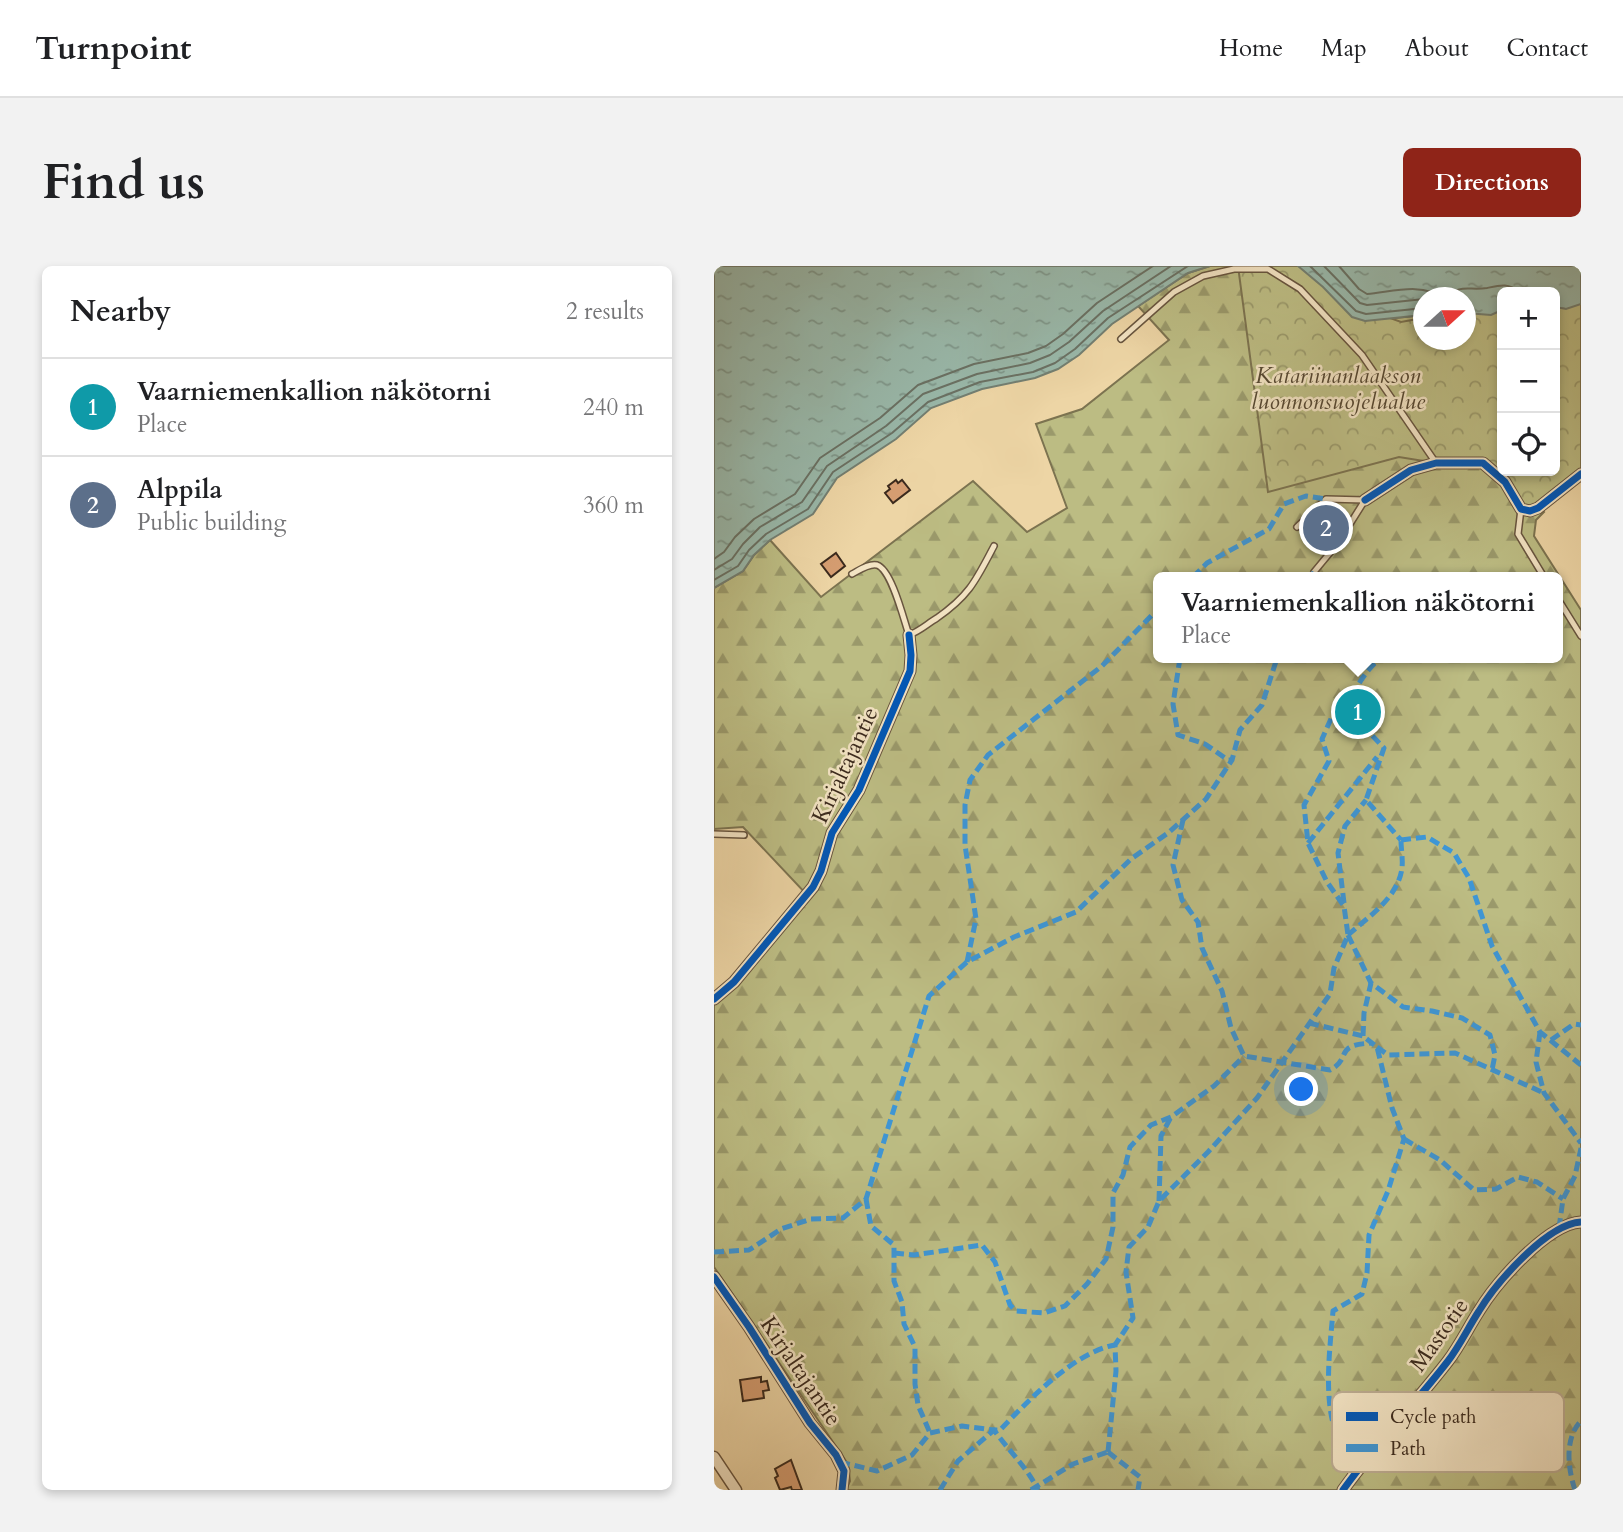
<!DOCTYPE html>
<meta charset="utf-8">
<style>
:root{--surface:#fff;--page:#f2f2f2;--text:#202124;--muted:#757577;--line:#e0e0e0;--accent:#8f2418}
body{margin:0;font-family:Cardo,serif;background:var(--page);color:var(--text)}
.controls{position:absolute;right:21px;top:21px;display:grid;overflow:hidden;border-radius:10px;box-shadow:0 4px 10px #0003}
.controls button{width:63px;height:63px;display:grid;place-items:center;padding:0;border:0;border-bottom:2px solid var(--line);background:var(--surface);color:var(--text);font:35px sans-serif}
.compass{position:absolute;left:699px;top:21px;width:63px;height:63px;border-radius:50%;background:var(--surface);box-shadow:0 4px 10px #0003;rotate:69deg}
.you{position:absolute;left:588px;top:824px;width:24px;height:24px;margin:-18px;border:5px solid #fff;border-radius:50%;background:#1a73e8;box-shadow:0 0 0 10px #1a73e833}
.badge{display:grid;place-items:center;width:46px;height:46px;border-radius:50%;background:var(--accent);color:#fff;font-size:23px;font-weight:700}
.pin{position:absolute;translate:-50% -50%;border:4px solid #fff;box-shadow:0 2px 7px #0006}
.popup{position:absolute;left:439px;top:306px;width:410px;height:91px;box-sizing:border-box;display:grid;place-content:center;border-radius:10px;background:var(--surface);filter:drop-shadow(0 2px 5px #0005);font-size:23px;white-space:nowrap;color:var(--muted)}
.popup b{font-size:26px;color:var(--text)}
.popup::after{content:'';position:absolute;left:50%;top:100%;margin-left:-14px;border:14px solid transparent;border-top-color:var(--surface)}
.list{margin:0;padding:0;list-style:none}
h2{display:flex;justify-content:space-between;align-items:center;height:91px;margin:0;padding:0 28px;font-size:30px}
h2 small{font-size:23px;font-weight:400;color:var(--muted)}
.list li{display:grid;grid-template-columns:46px 1fr auto;gap:21px;align-items:center;box-sizing:border-box;height:98px;padding:0 28px;border-top:2px solid var(--line)}
.list b{display:block;font-size:26px;white-space:nowrap}
.list p{margin:0;font-size:23px;white-space:nowrap;color:var(--muted)}
.list em{font-size:23px;font-style:normal;color:var(--muted)}
.icon{flex:none;width:38px;height:38px;fill:none;stroke:currentColor;stroke-width:2;stroke-linecap:round;stroke-linejoin:round}
.map{position:relative;flex:none;width:867px;height:1224px;overflow:hidden;border-radius:10px}
header{display:flex;align-items:center;gap:42px;box-sizing:border-box;height:98px;padding:0 35px;background:var(--surface);border-bottom:2px solid var(--line)}
header strong{font-size:33px}
nav{display:flex;gap:38px;margin-inline-start:auto;font-size:24px}
.intro{display:flex;align-items:center;justify-content:space-between;box-sizing:border-box;height:168px;padding:0 42px}
h1{margin:0;font-size:49px}
.button{padding:18px 32px;border-radius:10px;background:var(--accent);color:#fff;font-size:24px;font-weight:700}
main{display:flex;gap:42px;padding:0 42px}
aside{flex:1;background:var(--surface);border-radius:10px;box-shadow:0 4px 10px #0003}
.map>svg:first-child{display:block}
.forest{fill:url(#forest-firs);stroke:#7c7350;stroke-width:2;fill-rule:evenodd}
.park{fill:url(#park-crowns);stroke:#7c7350;stroke-width:2}
.water{fill:url(#water-ripples);stroke:#737f72;stroke-width:2}
.lines{fill:none;stroke-linecap:round;stroke-linejoin:round}
.shore{stroke:#6a7164;stroke-width:2}
.building{fill:#d59d71;stroke:#3b2a1d;stroke-width:2}
.service-casing{stroke:#68553f;stroke-width:8}
.minor-casing{stroke:#68553f;stroke-width:13}
.service{stroke:#f3e4c4;stroke-width:5}
.minor{stroke:#f3e4c4;stroke-width:10}
.quiet{stroke:#3e96d5;stroke-width:5;stroke-dasharray:10 5;stroke-linecap:butt}
.cycleway-casing{stroke:#f3e4c4;stroke-width:11}
.cycleway{stroke:#0057b8;stroke-width:7}
.labels{text-anchor:middle;dominant-baseline:central;stroke-width:5;stroke-linejoin:round;paint-order:stroke}
.park-label{font-size:23px;font-style:italic;fill:#554731;stroke:#f3e4c4}
.street-label{font-size:23px;fill:#3b2a1d;stroke:#f3e4c4}
.key{fill:#f3e4c4;stroke:#bcac92;stroke-width:2}
.key-label{font-size:19px;fill:#3b2a1d}
</style>
<header>
<strong>Turnpoint</strong>
<nav><a>Home</a><a>Map</a><a>About</a><a>Contact</a></nav>
</header>
<div class="intro"><h1>Find us</h1><a class="button">Directions</a></div>
<main>
<aside>
<h2>Nearby<small>2 results</small></h2>
<ul class="list">
<li><span class="badge" style="background:#0f9aa8">1</span><div><b>Vaarniemenkallion näkötorni</b><p>Place</p></div><em>240 m</em></li>
<li><span class="badge" style="background:#5c6f8a">2</span><div><b>Alppila</b><p>Public building</p></div><em>360 m</em></li>
</ul>
</aside>
<div class="map">
<svg width="867" height="1224" viewBox="0 0 867 1224">
<defs>
<pattern id="forest-firs" width="22" height="20" patternUnits="userSpaceOnUse" patternTransform="scale(1.75)"><rect width="22" height="20" fill="#bcbc83"/><path d="M5 1l3.5 6h-7zM16 11l3.5 6h-7z" fill="#9a996b"/></pattern>
<pattern id="park-crowns" width="20" height="18" patternUnits="userSpaceOnUse" patternTransform="scale(1.75)"><rect width="20" height="18" fill="#bcbc83"/><path d="M2 6a3 3 0 1 1 6 0M12 15a3 3 0 1 1 6 0" fill="none" stroke="#9a996b"/></pattern>
<pattern id="water-ripples" width="26" height="14" patternUnits="userSpaceOnUse" patternTransform="scale(1.75)"><rect width="26" height="14" fill="#99b8aa"/><path d="M2 4q2-2 4 0t4 0M15 11q2-2 4 0t4 0" fill="none" stroke="#7e968a"/></pattern>
</defs>
<rect width="100%" height="100%" fill="#edd5a5"/>
<filter id="stains"><feTurbulence type="fractalNoise" baseFrequency=".00286" numOctaves="4"/><feColorMatrix values="0 0 0 0 .2 0 0 0 0 .09 0 0 0 0 .02 0 0 0 .5 -.17"/></filter>
<radialGradient id="worn" r=".72"><stop offset=".6" stop-color="#630" stop-opacity="0"/><stop offset="1" stop-color="#630" stop-opacity=".3"/></radialGradient>
<path class="forest" d="M 496,0 L 584,0 L 655,55 L 709,49 L 710,74 L 752,74 L 788,205 L 830,246 L 822,254 L 820,270 L 867,344 L 867,1224 L 132,1224 L 136,1215 L 134,1198 L 0,1001 L 0,738 L 19,722 L 96,632 L 29,561 L 0,563 L 0,322 L 29,305 L 40,289 L 56,274 L 107,331 L 259,215 L 313,266 L 353,242 L 322,158 L 368,143 L 455,74 L 424,40 L 474,7 ZM 444,311 L 844,311 L 844,392 L 444,392 Z"/>
<path class="park" d="M 524,0 L 586,0 L 632,36 L 687,56 L 709,52 L 710,74 L 752,74 L 752,43 L 788,35 L 788,205 L 841,205 L 841,26 L 867,0 L 867,208 L 816,245 L 769,197 L 722,197 L 685,191 L 554,226 Z"/>
<g class="water">
<path d="M 0,0 L 496,0 L 474,7 L 398,58 L 365,89 L 344,103 L 321,112 L 268,123 L 217,142 L 182,173 L 123,212 L 99,248 L 56,274 L 40,289 L 29,305 L 0,322 Z"/>
<path d="M 584,0 L 867,0 L 867,38 L 852,43 L 841,41 L 841,26 L 788,26 L 788,44 L 777,49 L 752,47 L 752,32 L 710,32 L 709,49 L 651,55 L 638,51 L 609,21 Z"/>
</g>
<g class="lines">
<g class="shore">
<path d="M 596,0 L 642,45 L 652,48 L 710,42"/>
<path d="M 610,0 L 646,37 L 653,39 L 710,33"/>
<path d="M 625,0 L 645,23 L 653,28 C 678,26 707,16 729,32"/>
<path d="M 730,32 C 748,17 754,25 773,22 C 787,19 794,17 806,26"/>
<path d="M 0,293 L 10,286 L 21,271 L 40,253 L 81,228 L 106,192 L 166,152 L 204,119 L 260,98 L 314,87 L 332,80 L 349,68 L 383,37 L 439,0"/>
<path d="M 0,304 L 18,293 L 29,278 L 46,261 L 88,236 L 113,200 L 172,160 L 209,128 L 263,108 L 316,97 L 336,89 L 355,76 L 389,45 L 457,0"/>
<path d="M 0,314 L 24,300 L 35,284 L 52,268 L 94,243 L 119,206 L 178,167 L 214,136 L 266,116 L 319,106 L 341,97 L 361,83 L 394,52 L 474,0"/>
</g>
</g>
<g class="building">
<path d="M 182,214 L 184,217 L 188,214 L 196,224 L 179,237 L 171,227 L 176,223 L 174,220 Z"/>
<path d="M 604,252 L 623,258 L 620,272 L 600,266 Z"/>
<path d="M 122,287 L 131,300 L 117,311 L 107,298 Z"/>
<path d="M 47,1111 L 47,1116 L 53,1115 L 55,1124 L 49,1125 L 50,1132 L 29,1135 L 26,1114 Z"/>
<path d="M 77,1194 L 88,1224 L 78,1224 L 77,1221 L 66,1224 L 61,1212 L 64,1210 L 61,1203 Z"/>
</g>
<g class="lines">
<defs>
<g id="service">
<path d="M 407,73 L 460,26 L 489,10 L 520,3 L 554,3 L 586,23 L 648,89 L 722,197"/>
<path d="M 807,243 L 804,268 L 830,311"/>
<path d="M 583,261 L 612,233 L 651,234 L 624,277 L 600,306"/>
<path d="M 138,308 C 144,305 155,297 163,299 C 178,304 190,355 195,369 C 206,365 213,358 223,352 C 256,329 262,314 280,280"/>
<path d="M 844,333 L 867,370"/>
<path d="M 0,568 L 30,569"/>
</g>
<g id="minor">
<path d="M 651,234 L 697,204 L 722,197 L 769,197 L 791,216 L 807,243 L 816,245 L 824,242 L 867,208"/>
<path d="M 0,733 L 20,716 L 99,621 L 107,605 L 118,567 L 145,524 L 196,405 L 197,389 L 195,369"/>
<path d="M 0,1011 L 35,1061 L 96,1157 L 122,1189 L 130,1205 L 128,1224"/>
<path d="M 0,1191 L 22,1224"/>
<path d="M 629,1224 C 661,1179 700,1139 734,1095 C 746,1079 754,1062 765,1045 C 782,1017 833,958 867,956"/>
</g>
</defs>
<use href="#service" class="service-casing"/>
<use href="#minor" class="minor-casing"/>
<use href="#service" class="service"/>
<use href="#minor" class="minor"/>
<g class="quiet">
<path d="M 479,311 L 493,297 L 555,263 L 570,238 L 592,230 L 612,233"/>
<path d="M 597,311 L 600,306"/>
<path d="M 466,392 L 459,438 L 464,469 L 491,478 L 514,494 L 518,494"/>
<path d="M 635,445 C 638,424 651,406 666,392"/>
<path d="M 469,554 L 459,599 L 468,634 L 484,656 L 488,682 L 508,725 L 517,762 L 530,790 L 616,804 C 639,792 618,779 658,777"/>
<path d="M 687,574 L 713,571 L 740,587 L 755,612 L 778,680 L 826,766 L 867,799"/>
<path d="M 594,577 L 663,491"/>
<path d="M 630,637 L 624,587 L 631,560 L 652,534"/>
<path d="M 634,669 L 657,717 L 689,741 L 718,745 L 748,752 L 776,769 L 781,789 L 778,804"/>
<path d="M 634,669 C 655,650 684,632 688,602 C 689,593 687,583 687,574"/>
<path d="M 253,696 L 262,653 L 251,579 L 251,539 L 256,514 L 274,489 L 388,400 L 444,343"/>
<path d="M 595,757 L 649,770 L 663,781 L 678,842 L 690,873 L 674,925 L 655,969 L 653,1007 L 648,1028 L 619,1045 C 616,1083 607,1146 628,1179 C 633,1186 641,1192 647,1199"/>
<path d="M 826,766 L 822,796 L 830,827 L 867,877"/>
<path d="M 649,770 L 650,747 L 657,717"/>
<path d="M 837,774 L 860,758 L 867,759"/>
<path d="M 663,781 L 674,789 L 741,787 L 830,827"/>
<path d="M 690,873 L 726,894 L 760,924 L 782,923 L 804,911 L 823,916 L 849,933"/>
<path d="M 152,933 L 157,960 L 180,979 L 180,1015 L 188,1036 L 190,1058 L 201,1081 L 201,1118 L 204,1139 L 216,1167"/>
<path d="M 445,935 L 447,870 L 457,851"/>
<path d="M 845,962 L 849,933 L 861,910 L 867,882"/>
<path d="M 0,986 L 35,984 L 67,963 L 97,953 L 129,952 L 152,933 L 215,730 L 253,696 L 300,671 L 362,646 L 417,593 L 454,567 L 492,533 L 518,494 L 526,464 L 548,439 L 563,392"/>
<path d="M 180,987 L 200,989 L 268,979 L 281,996 L 296,1039 L 302,1045 L 330,1047 L 351,1040 L 373,1018 L 392,993 L 399,961 L 399,927 L 409,909 L 416,881 L 437,859 L 457,851 L 500,820 L 530,790"/>
<path d="M 394,1186 L 402,1105 L 401,1079 L 419,1052 L 412,1006 L 415,981 L 434,961 L 445,935 L 494,886 L 543,832 L 616,728 L 620,702 L 634,669 L 630,640 L 613,616 L 594,577 L 590,539 L 615,495 L 608,473 L 624,437 L 635,445 L 670,482 L 652,534 L 687,574"/>
<path d="M 394,1186 L 426,1211 L 424,1224"/>
<path d="M 126,1196 L 163,1205 L 198,1189 L 216,1167 L 248,1160 L 280,1164 C 294,1184 313,1201 324,1224"/>
<path d="M 226,1224 L 244,1195 L 280,1164 L 286,1164 C 314,1135 360,1086 401,1079"/>
<path d="M 317,1224 L 359,1198 L 394,1186"/>
<path d="M 861,1224 C 854,1203 850,1172 867,1155"/>
</g>
<defs>
<g id="cycleway">
<path d="M 651,234 L 697,204 L 722,197 L 769,197 L 791,216 L 807,243 L 816,245 L 824,242 L 867,208"/>
<path d="M 0,733 L 20,716 L 99,621 L 107,605 L 118,567 L 145,524 L 196,405 L 197,389 L 195,369"/>
<path d="M 0,1011 L 35,1061 L 96,1157 L 122,1189 L 130,1205 L 128,1224"/>
<path d="M 629,1224 C 661,1179 700,1139 734,1095 C 746,1079 754,1062 765,1045 C 782,1017 833,958 867,956"/>
</g>
</defs>
<use href="#cycleway" class="cycleway-casing"/>
<use href="#cycleway" class="cycleway"/>
</g>
<g class="labels">
<g class="park-label">
<text x="624" y="109">Katariinanlaakson<tspan x="624" dy="26">luonnonsuojelualue</tspan></text>
</g>
<g class="street-label">
<text transform="translate(131 499) rotate(-65)">Kirjaltajantie</text>
<text transform="translate(725 1069) rotate(-55)">Mastotie</text>
<text transform="translate(87 1105) rotate(56)">Kirjaltajantie</text>
</g>
</g>
<rect x="618" y="1126" width="232" height="80" rx="10" class="key"/>
<rect x="632" y="1146" width="32" height="9" fill="#0057b8"/>
<rect x="632" y="1178" width="32" height="8" fill="#3e96d5"/>
<g class="key-label">
<text x="676" y="1157">Cycle path</text>
<text x="676" y="1189">Path</text>
</g>
<rect width="100%" height="100%" filter="url(#stains)"/>
<rect width="100%" height="100%" fill="url(#worn)"/>
</svg>
<div class="controls">
<button>+</button>
<button>−</button>
<button><svg class="icon" aria-label="locate" viewBox="0 0 24 24"><circle cx="12" cy="12" r="6"/><path d="M12 2v4M12 18v4M2 12h4M18 12h4"/></svg></button>
</div>
<svg class="compass" viewBox="-18 -18 36 36"><path d="M0-13l5 13h-10z" fill="#e53935"/><path d="M0 13l5-13h-10z" fill="#757577"/></svg>
<div class="you"></div>
<div class="pin badge" style="left:644px;top:446px;background:#0f9aa8">1</div>
<div class="popup"><b>Vaarniemenkallion näkötorni</b>Place</div>
<div class="pin badge" style="left:612px;top:262px;background:#5c6f8a">2</div>
</div>
</main>
